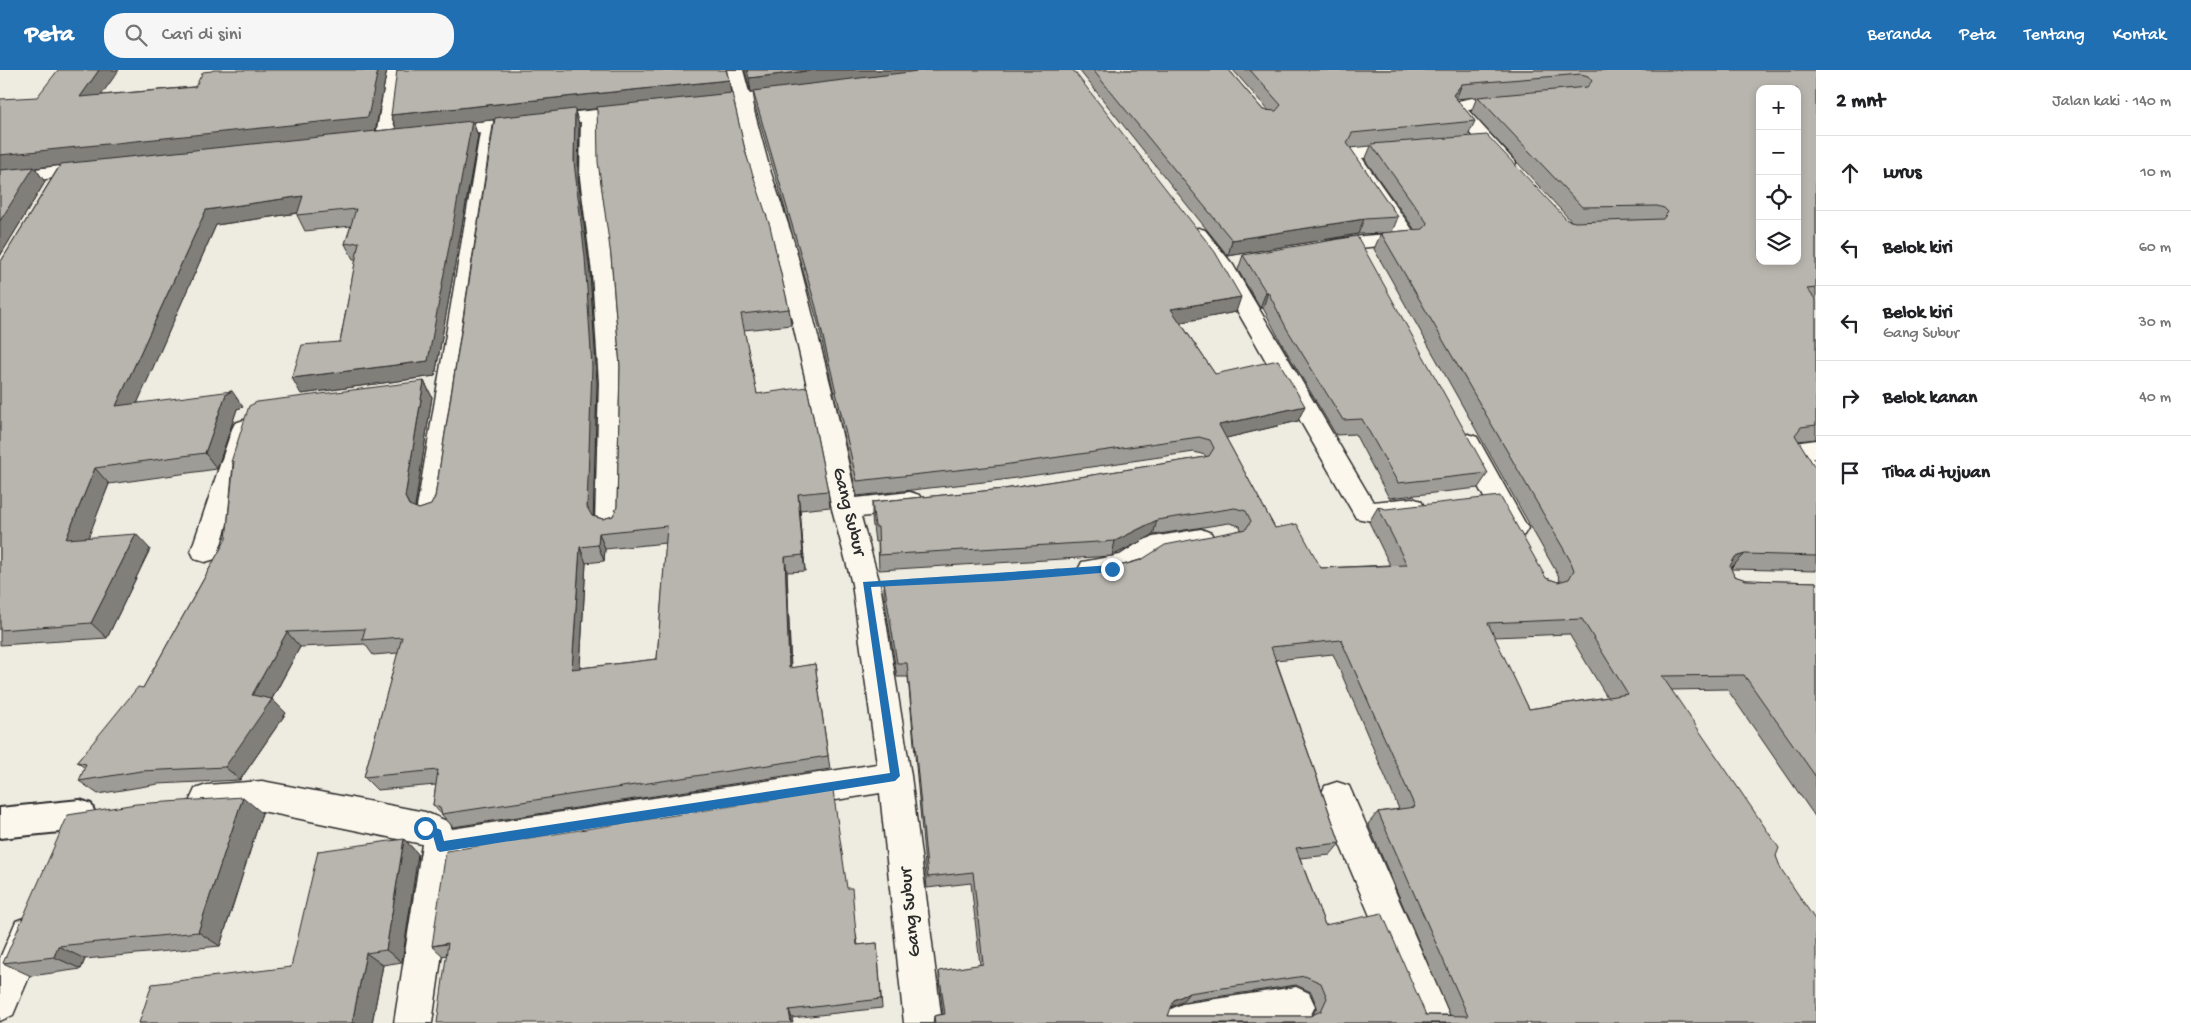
<!DOCTYPE html>
<html lang="id">
<meta charset="utf-8">
<style>
:root{--surface:#fff;--page:#f6f6f6;--text:#202124;--muted:#757577;--line:#e0e0e0;--accent:#1f6fb2}
body{margin:0;font-family:"Gochi Hand",sans-serif;background:var(--page);color:var(--text)}
.controls{position:absolute;right:15px;top:15px;display:grid;overflow:hidden;border-radius:10px;box-shadow:0 2px 8px #0003}
.controls button{width:45px;height:45px;display:grid;place-items:center;padding:0;border:0;border-bottom:1px solid var(--line);background:var(--surface);color:var(--text);font:25px sans-serif}
.stop{position:absolute;width:15px;height:15px;margin:-11px;border:4px solid #1f6fb2;border-radius:50%;background:#fff}
.stop.end{background:#1f6fb2;border-color:#fff;box-shadow:0 1px 5px #0008}
.list{margin:0;padding:0;list-style:none}
h2{display:flex;justify-content:space-between;align-items:center;height:65px;margin:0;padding:0 20px;font-size:21px}
h2 small{font-size:16px;font-weight:400;color:var(--muted)}
.list li{display:grid;grid-template-columns:32px 1fr auto;gap:15px;align-items:center;box-sizing:border-box;height:75px;padding:0 20px;border-top:1px solid var(--line)}
.list b{display:block;font-size:19px;white-space:nowrap}
.list p{margin:0;font-size:16px;white-space:nowrap;color:var(--muted)}
.list em{font-size:16px;font-style:normal;color:var(--muted)}
.icon{flex:none;width:28px;height:28px;fill:none;stroke:currentColor;stroke-width:2;stroke-linecap:round;stroke-linejoin:round}
.map{position:relative;flex:none;width:1816px;height:953px;overflow:hidden}
header{display:flex;align-items:center;gap:30px;box-sizing:border-box;height:70px;padding:0 25px;background:var(--accent);color:#fff}
header strong{font-size:24px}
nav{display:flex;gap:28px;margin-inline-start:auto;font-size:18px}
.search{width:350px;height:45px;background:var(--page);display:flex;align-items:center;gap:12px;box-sizing:border-box;padding:0 18px;border-radius:20px;color:var(--muted);font-size:19px}
main{display:flex}
aside{flex:1;background:var(--surface)}
.map>svg:first-child{display:block}
.lines{fill:none;stroke-linecap:round;stroke-linejoin:round}
.service-casing{stroke:#2b2b2b;stroke-width:4}
.minor-casing{stroke:#2b2b2b;stroke-width:3}
.tertiary-casing{stroke:#2b2b2b;stroke-width:3}
.service{fill:#fbf7ec;fill-rule:evenodd}
.minor{fill:#fbf7ec;fill-rule:evenodd}
.tertiary{fill:#fbf7ec;fill-rule:evenodd}
.wall{fill:#9e9c96;stroke:#2b2b2b;fill-rule:evenodd}
.shaded-wall{fill:#817f7a;stroke:#2b2b2b}
.building{fill:#b8b5ae;stroke:#2b2b2b;fill-rule:evenodd}
.route{fill:#1f6fb2}
.labels{text-anchor:middle;dominant-baseline:central;stroke-width:5;stroke-linejoin:round;paint-order:stroke}
.street-label{font-size:19px;fill:#2b2b2b;stroke:#fbf7ec}
</style>
<header>
<strong>Peta</strong>
<div class="search"><svg class="icon" aria-label="search" viewBox="0 0 24 24"><circle cx="10" cy="10" r="6"/><path d="M15 15l6 6"/></svg>Cari di sini</div>
<nav><a>Beranda</a><a>Peta</a><a>Tentang</a><a>Kontak</a></nav>
</header>
<main>
<div class="map">
<svg width="1816" height="953" viewBox="0 0 1816 953">
<rect width="100%" height="100%" fill="#eeebe0"/>
<filter id="ink" filterUnits="userSpaceOnUse"><feTurbulence type="fractalNoise" baseFrequency=".02" numOctaves="2"/><feDisplacementMap in="SourceGraphic" scale="10" xChannelSelector="R" yChannelSelector="G"/><feConvolveMatrix kernelMatrix="1 2 1 2 8 2 1 2 1" color-interpolation-filters="sRGB"/></filter>
<g filter="url(#ink)">
<g class="lines">
<defs>
<path id="service" d="M 80,730 L 91,734 L 96,745 L 91,756 L 80,760 L 0,768 L 0,738 Z"/>
<g id="minor">
<path d="M 387,0 L 403,0 L 394,66 L 392,70 L 378,70 L 376,66 Z"/>
<path d="M 727,0 L 743,0 L 770,100 L 794,172 L 834,329 L 856,428 L 910,422 L 919,425 L 923,432 L 919,439 L 861,447 L 880,514 L 911,706 L 942,953 L 904,953 L 880,723 L 455,791 L 432,953 L 394,953 L 422,774 L 262,741 L 207,745 L 195,741 L 190,730 L 195,719 L 207,715 L 262,711 L 425,742 L 449,752 L 452,759 L 877,694 L 852,514 L 832,439 L 810,329 L 774,172 L 750,100 Z"/>
<path d="M 1511,26 L 1517,27 L 1520,31 L 1517,35 L 1468,40 L 1516,93 L 1513,97 L 1499,97 L 1448,38 C 1457,25 1496,27 1511,26 Z"/>
<path d="M 590,41 L 596,42 L 599,46 L 600,108 L 614,203 L 623,313 L 621,453 L 618,460 L 608,463 L 598,460 L 595,453 L 599,313 L 592,203 L 580,108 L 581,46 L 584,42 Z"/>
<path d="M 490,52 L 496,53 L 499,57 L 442,443 L 438,450 L 429,453 L 420,450 L 416,443 L 481,57 L 484,53 Z"/>
<path d="M 1405,73 L 1412,75 L 1414,79 L 1412,83 L 1362,88 L 1419,169 L 1416,173 L 1358,178 L 1325,184 L 1318,182 L 1315,178 L 1318,174 C 1343,167 1369,165 1395,164 L 1343,87 L 1348,79 L 1355,77 Z"/>
<path d="M 1198,158 L 1205,160 L 1233,195 L 1373,432 L 1412,428 L 1421,431 L 1425,438 L 1421,445 L 1377,452 L 1356,448 L 1212,197 L 1188,164 L 1191,160 Z"/>
<path d="M 244,350 L 253,353 L 256,359 L 219,481 L 215,489 L 205,492 L 195,489 L 191,481 L 232,359 L 235,353 Z"/>
<path d="M 1468,364 L 1477,367 L 1524,451 L 1528,458 L 1524,465 L 1514,468 L 1504,465 L 1455,373 L 1459,367 Z"/>
<path d="M 1816,370 L 1816,388 L 1813,388 L 1816,393 L 1816,425 L 1807,422 L 1782,380 L 1786,374 Z"/>
<path d="M 1201,459 L 1211,463 L 1215,470 L 1211,477 L 1160,488 L 1136,503 L 1126,506 L 1092,511 L 1082,508 L 1078,500 L 1082,492 L 1120,485 L 1143,470 L 1153,467 Z"/>
<path d="M 1337,712 L 1349,716 L 1453,953 L 1415,953 L 1320,727 L 1325,716 Z"/>
<path d="M 29,846 L 42,851 L 47,864 L 13,945 L 0,951 L 0,888 L 16,851 Z"/>
<path d="M 1296,917 L 1309,923 L 1315,936 L 1309,949 L 1300,953 L 1163,953 L 1169,940 L 1182,934 Z"/>
</g>
<g id="tertiary">
<path d="M 792,19 L 798,20 L 801,24 L 798,28 L 695,40 L 689,39 L 686,35 L 689,31 L 695,30 Z"/>
<path d="M 635,36 L 641,37 L 644,41 L 641,45 L 437,68 L 431,66 L 428,62 L 431,58 L 437,56 Z"/>
<path d="M 93,92 L 100,94 L 103,98 L 100,102 L 0,115 L 0,103 Z"/>
</g>
</defs>
<use href="#service" class="service-casing"/>
<use href="#minor" class="minor-casing"/>
<use href="#tertiary" class="tertiary-casing"/>
<use href="#service" class="service"/>
<use href="#minor" class="minor"/>
<use href="#tertiary" class="tertiary"/>
</g>
<g class="wall">
<path d="M 387,0 L 375,61 L 396,59 L 391,45 L 730,23 L 746,84 L 789,239 L 791,255 L 744,260 L 757,324 L 828,421 L 830,437 L 800,440 L 805,501 L 787,502 L 791,598 L 815,594 L 830,699 L 453,757 L 433,735 L 436,715 L 377,720 L 364,707 L 398,583 L 373,585 L 365,574 L 300,577 L 272,629 L 286,643 L 240,710 L 158,714 L 98,724 L 79,711 L 85,698 L 77,692 L 143,618 L 226,469 L 233,394 L 231,392 L 424,311 L 432,327 L 415,437 L 419,439 L 431,435 L 435,427 L 494,49 L 473,52 L 478,66 L 435,306 L 301,324 L 340,272 L 356,189 L 353,189 L 345,174 L 351,156 L 305,161 L 297,145 L 298,143 L 216,155 L 137,333 L 243,337 L 237,339 L 217,399 L 109,414 L 88,467 L 150,479 L 107,568 L 0,575 L 0,193 L 60,95 L 35,98 L 45,112 L 0,186 L 37,27 L 101,25 ZM 597,39 L 611,186 L 620,296 L 617,437 L 613,446 L 603,449 L 593,446 L 597,313 L 590,203 L 578,108 L 579,55 L 575,41 ZM 666,473 L 657,589 L 580,598 L 586,493 L 604,491 L 605,479 Z"/>
<path d="M 745,0 L 1073,0 L 1236,242 L 1180,252 L 1215,304 L 1298,351 L 1226,368 L 1275,458 L 1321,498 L 1390,495 L 1369,452 L 1378,437 L 1546,508 L 1558,512 L 1560,511 L 1558,505 L 1374,179 L 1381,163 L 1386,163 L 1358,164 L 1228,186 L 1079,0 L 1229,0 L 1263,40 L 1269,41 L 1233,0 L 1816,0 L 1816,369 L 1798,371 L 1816,399 L 1816,501 L 1731,499 L 1734,506 L 1746,510 L 1816,512 L 1816,748 L 1727,619 L 1671,620 L 1776,786 L 1816,953 L 933,953 L 934,946 L 943,944 L 939,910 L 939,901 L 980,895 L 971,813 L 927,818 L 908,607 L 897,607 L 884,527 L 884,512 L 1116,497 L 1241,460 L 1240,456 L 1229,453 L 1153,465 L 1112,486 L 879,500 L 878,472 L 875,472 L 872,448 L 872,432 L 1004,419 L 1206,387 L 1205,385 L 1194,382 L 1002,410 L 857,426 L 818,253 L 755,36 L 753,22 L 751,23 ZM 1477,27 L 1471,42 L 1572,152 L 1567,150 L 1468,66 L 1475,51 L 1456,29 ZM 1371,76 L 1365,90 L 1415,160 L 1392,162 L 1398,147 L 1350,78 ZM 1569,564 L 1607,627 L 1529,639 L 1494,567 ZM 1333,584 L 1399,739 L 1378,742 L 1368,754 L 1450,945 L 1426,945 L 1325,855 L 1300,788 L 1330,785 L 1340,773 L 1276,590 ZM 1296,915 L 1311,922 L 1317,937 L 1313,945 L 1310,946 L 1168,946 L 1171,937 L 1182,932 Z"/>
<path d="M 1243,185 L 1488,403 L 1478,418 L 1389,428 L 1355,364 L 1336,365 L 1282,274 L 1263,238 L 1260,238 L 1238,200 Z"/>
<path d="M 262,743 L 220,876 L 85,889 L 81,899 L 31,906 L 3,893 Z"/>
<path d="M 404,769 L 418,784 L 402,892 L 383,895 L 372,953 L 139,953 L 291,897 Z"/>
<path d="M 847,818 L 858,875 L 877,873 L 882,938 L 792,948 L 446,885 L 443,886 L 432,876 Z"/>
</g>
<g class="shaded-wall">
<path d="M 99,0 L 119,0 L 89,42 L 80,27 Z"/>
<path d="M 378,0 L 387,0 L 375,62 L 35,98 L 45,112 L 0,186 L 0,85 Z"/>
<path d="M 815,0 L 938,0 L 751,23 L 749,8 Z"/>
<path d="M 729,10 L 731,25 L 575,41 L 579,55 L 578,108 L 590,203 L 597,313 L 593,453 L 587,437 L 574,92 L 575,41 L 473,52 L 478,66 L 435,306 L 301,324 L 292,308 L 428,291 L 397,60 L 391,45 Z"/>
<path d="M 1462,14 L 1456,29 L 1453,25 Z"/>
<path d="M 303,126 L 311,141 L 216,155 L 129,352 L 116,336 L 206,140 Z"/>
<path d="M 1364,149 L 1358,164 L 1228,186 L 1232,170 Z"/>
<path d="M 1266,222 L 1268,222 L 1263,238 L 1260,238 Z"/>
<path d="M 1241,227 L 1236,242 L 1167,255 L 1171,239 Z"/>
<path d="M 424,311 L 432,327 L 414,443 L 418,451 L 405,427 Z"/>
<path d="M 232,321 L 243,337 L 237,339 L 217,399 L 205,383 L 226,324 Z"/>
<path d="M 1305,336 L 1298,351 L 1214,371 L 1219,355 Z"/>
<path d="M 95,398 L 109,414 L 82,484 L 66,469 Z"/>
<path d="M 798,424 L 800,440 L 805,501 L 803,485 Z"/>
<path d="M 1157,450 L 1153,465 L 1112,486 L 1115,471 Z"/>
<path d="M 599,463 L 605,479 L 604,491 L 598,475 Z"/>
<path d="M 136,464 L 150,479 L 107,568 L 91,553 Z"/>
<path d="M 580,477 L 586,493 L 579,613 L 572,599 Z"/>
<path d="M 1745,484 L 1730,499 L 1719,502 L 1735,487 Z"/>
<path d="M 785,487 L 787,502 L 791,613 L 789,598 Z"/>
<path d="M 287,562 L 300,577 L 269,634 L 272,629 L 286,643 L 240,710 L 225,697 L 252,625 Z"/>
<path d="M 243,727 L 262,743 L 220,876 L 198,862 Z"/>
<path d="M 404,769 L 418,784 L 402,892 L 386,880 Z"/>
<path d="M 58,876 L 85,889 L 81,899 L 54,887 Z"/>
<path d="M 366,883 L 383,895 L 372,953 L 352,953 Z"/>
<path d="M 1189,923 L 1182,932 L 1167,939 L 1174,930 Z"/>
<path d="M 789,940 L 792,948 L 793,953 L 791,953 Z"/>
</g>
<g class="building">
<path d="M 58,0 L 99,0 L 80,27 L 195,17 L 203,2 L 212,1 L 213,0 L 378,0 L 368,47 L 0,85 L 0,29 L 37,27 Z"/>
<path d="M 397,0 L 726,0 L 729,10 L 391,45 Z"/>
<path d="M 747,0 L 815,0 L 749,8 Z"/>
<path d="M 926,0 L 1073,0 L 1215,182 L 1241,227 L 1171,239 L 1215,304 L 1278,290 L 1305,336 L 1219,355 L 1275,458 L 1297,454 L 1321,498 L 1407,495 L 1378,437 L 1386,439 L 1500,426 L 1546,508 L 1558,512 L 1569,509 L 1574,500 L 1570,490 L 1381,163 L 1423,159 L 1428,154 L 1371,74 L 1487,65 L 1567,150 L 1575,152 L 1663,149 L 1668,142 L 1664,138 L 1657,136 L 1582,137 L 1478,27 L 1587,17 L 1592,11 L 1588,6 L 1581,4 L 1462,14 L 1453,25 L 1475,51 L 1352,63 L 1347,73 L 1398,147 L 1364,149 L 1232,170 L 1093,0 L 1229,0 L 1263,40 L 1276,41 L 1281,35 L 1250,0 L 1816,0 L 1816,218 L 1807,219 L 1816,230 L 1816,355 L 1801,357 L 1795,365 L 1816,399 L 1816,486 L 1745,484 L 1735,487 L 1730,496 L 1734,506 L 1746,510 L 1816,512 L 1816,707 L 1744,605 L 1662,606 L 1779,778 L 1776,786 L 1781,799 L 1816,851 L 1816,953 L 935,953 L 934,946 L 945,944 L 939,901 L 983,894 L 973,802 L 928,807 L 907,593 L 897,593 L 884,512 L 1116,497 L 1141,490 L 1165,475 L 1246,459 L 1251,451 L 1246,441 L 1235,438 L 1157,450 L 1115,471 L 879,485 L 878,457 L 875,457 L 872,432 L 1004,419 L 1199,388 L 1209,386 L 1214,378 L 1210,370 L 1199,367 L 1003,395 L 857,411 L 816,237 L 753,21 ZM 1760,19 L 1797,19 L 1797,191 L 1760,191 ZM 1582,549 L 1628,624 L 1529,639 L 1488,553 ZM 1341,570 L 1415,737 L 1378,742 L 1468,946 L 1426,945 L 1382,843 L 1325,855 L 1296,778 L 1340,773 L 1271,577 ZM 1305,906 L 1321,913 L 1327,928 L 1321,941 L 1310,946 L 1168,946 L 1174,930 L 1189,923 Z"/>
<path d="M 732,23 L 746,84 L 770,156 L 789,239 L 741,244 L 757,324 L 807,317 L 828,421 L 798,424 L 803,485 L 785,487 L 789,598 L 815,594 L 828,686 L 442,744 L 440,738 L 433,735 L 438,700 L 364,707 L 402,567 L 362,570 L 365,559 L 287,562 L 252,625 L 272,629 L 225,697 L 141,701 L 79,711 L 86,694 L 77,692 L 138,617 L 143,618 L 226,469 L 234,391 L 231,392 L 249,336 L 257,332 L 424,311 L 405,427 L 409,435 L 419,439 L 431,435 L 435,427 L 495,48 L 575,39 L 574,92 L 585,187 L 592,297 L 587,437 L 592,446 L 603,449 L 613,446 L 617,437 L 620,296 L 611,186 L 598,92 L 597,37 ZM 667,456 L 657,589 L 572,599 L 580,477 L 598,475 L 599,463 Z"/>
<path d="M 472,51 L 428,291 L 292,308 L 302,275 L 340,272 L 359,172 L 345,174 L 356,139 L 297,145 L 303,126 L 206,140 L 116,336 L 232,321 L 226,324 L 205,383 L 95,398 L 66,469 L 136,464 L 91,553 L 0,560 L 0,193 L 61,94 Z"/>
<path d="M 34,97 L 0,151 L 0,100 Z"/>
<path d="M 1357,166 L 1488,403 L 1398,413 L 1362,349 L 1343,350 L 1287,259 L 1268,222 L 1266,222 L 1243,185 Z"/>
<path d="M 833,720 L 847,818 L 852,818 L 857,875 L 877,873 L 881,929 L 789,940 L 791,953 L 437,953 L 448,873 L 432,876 L 446,781 Z"/>
<path d="M 243,727 L 198,862 L 58,876 L 54,887 L 3,893 L 68,745 L 136,734 Z"/>
<path d="M 404,769 L 386,880 L 366,883 L 352,953 L 139,953 L 152,914 L 291,897 L 318,781 Z"/>
</g>
</g>
<path class="route" d="M 1112,495 L 1116,499 L 1112,502 L 1003,511 L 871,517 L 900,706 L 895,711 L 440,782 L 437,780 L 433,766 L 421,761 L 420,758 L 425,753 L 441,760 L 444,771 L 890,703 L 863,512 Z"/>
<g class="labels">
<g class="street-label">
<text transform="translate(848 442) rotate(76)">Gang Subur</text>
<text transform="translate(911 842) rotate(-96)">Gang Subur</text>
</g>
</g>
</svg>
<div class="controls">
<button>+</button>
<button>−</button>
<button><svg class="icon" aria-label="locate" viewBox="0 0 24 24"><circle cx="12" cy="12" r="6"/><path d="M12 2v4M12 18v4M2 12h4M18 12h4"/></svg></button>
<button><svg class="icon" aria-label="layers" viewBox="0 0 24 24"><path d="M12 4l9 5-9 5-9-5zM3 14l9 5 9-5"/></svg></button>
</div>
<div class="stop" style="left:425px;top:758px"></div>
<div class="stop end" style="left:1112px;top:499px"></div>
</div>
<aside>
<h2>2 mnt<small>Jalan kaki · 140 m</small></h2>
<ul class="list">
<li><svg class="icon" aria-label="ahead" viewBox="0 0 24 24"><path d="M12 20V5M6 11l6-6 6 6"/></svg><div><b>Lurus</b></div><em>10 m</em></li>
<li><svg class="icon" aria-label="left" viewBox="0 0 24 24"><path d="M17 20v-9H6M10 6l-5 5 5 5"/></svg><div><b>Belok kiri</b></div><em>60 m</em></li>
<li><svg class="icon" aria-label="left" viewBox="0 0 24 24"><path d="M17 20v-9H6M10 6l-5 5 5 5"/></svg><div><b>Belok kiri</b><p>Gang Subur</p></div><em>30 m</em></li>
<li><svg class="icon" aria-label="right" viewBox="0 0 24 24"><path d="M7 20v-9h11M14 6l5 5-5 5"/></svg><div><b>Belok kanan</b></div><em>40 m</em></li>
<li><svg class="icon" aria-label="arrive" viewBox="0 0 24 24"><path d="M6 21V4h12l-3 4 3 4H6"/></svg><div><b>Tiba di tujuan</b></div></li>
</ul>
</aside>
</main>
